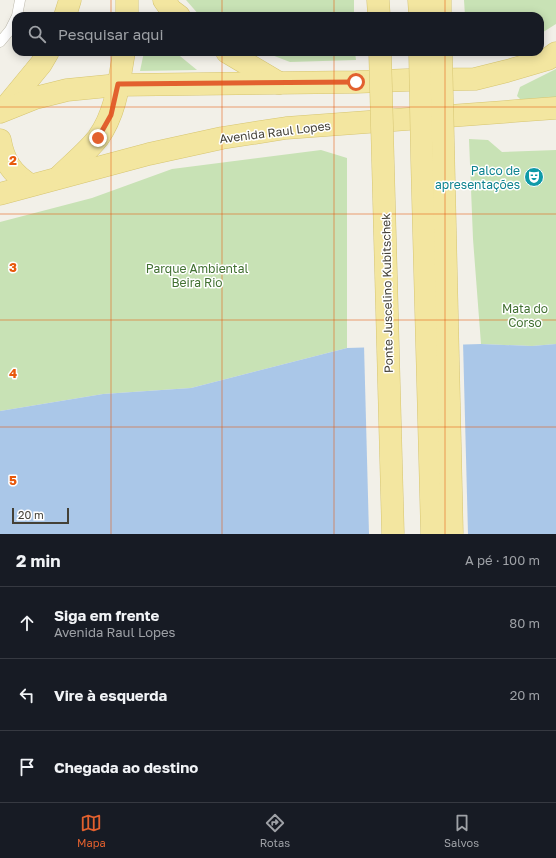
<!DOCTYPE html>
<html lang="pt">
<meta charset="utf-8">
<style>
:root{--surface:#171b24;--page:#20242c;--text:#f1f3f6;--muted:#9ea1a6;--line:#363941;--accent:#e2602e}
body{margin:0;font-family:"Golos Text",sans-serif;background:var(--page);color:var(--text)}
.scale{position:absolute;left:12px;bottom:10px;width:57px;box-sizing:border-box;padding-left:4px;border:2px solid #444137;border-top:0;font-size:11px;line-height:14px;white-space:nowrap;color:#444137;-webkit-text-stroke:3px #fff;paint-order:stroke}
.stop{position:absolute;width:12px;height:12px;margin:-9px;border:3px solid #e2602e;border-radius:50%;background:#fff}
.stop.end{background:#e2602e;border-color:#fff;box-shadow:0 1px 4px #0008}
.list{margin:0;padding:0;list-style:none}
h2{display:flex;justify-content:space-between;align-items:center;height:52px;margin:0;padding:0 16px;font-size:17px}
h2 small{font-size:13px;font-weight:400;color:var(--muted)}
.list li{display:grid;grid-template-columns:26px 1fr auto;gap:12px;align-items:center;box-sizing:border-box;height:72px;padding:0 16px;border-top:1px solid var(--line)}
.list b{display:block;font-size:15px;white-space:nowrap}
.list p{margin:0;font-size:13px;white-space:nowrap;color:var(--muted)}
.list em{font-size:13px;font-style:normal;color:var(--muted)}
.icon{flex:none;width:22px;height:22px;fill:none;stroke:currentColor;stroke-width:2;stroke-linecap:round;stroke-linejoin:round}
.map{position:relative;flex:none;width:556px;height:534px;overflow:hidden}
.search{position:absolute;background:var(--surface);box-shadow:0 2px 10px #0003;left:12px;right:12px;top:12px;height:44px;display:flex;align-items:center;gap:10px;box-sizing:border-box;padding:0 14px;border-radius:12px;color:var(--muted);font-size:15px}
.sheet{height:268px;background:var(--surface)}
nav{display:flex;justify-content:space-around;align-items:center;box-sizing:border-box;height:56px;border-top:1px solid var(--line);background:var(--surface);font-size:11px;color:var(--muted)}
nav a{display:grid;justify-items:center;gap:2px}
nav .on{color:var(--accent)}
.map>svg:first-child{display:block}
.green{fill:#c8e2b5}
.water{fill:#aac7e8}
.pier{fill:#f2f0e8}
.lines{fill:none;stroke-linecap:round;stroke-linejoin:round}
.lane-casing{stroke:#bcb8ab;stroke-width:11}
.primary-casing{stroke:#d6c571;stroke-width:23}
.lane{stroke:#fff;stroke-width:10}
.primary{stroke:#f3e6a0;stroke-width:22}
.primary-bridge-casing{stroke:#d6c571;stroke-width:23;stroke-linecap:butt}
.primary-bridge{stroke:#f3e6a0;stroke-width:22}
.route{stroke:#e2602e;stroke-width:5}
.grid{fill:none;stroke:#e8590c;stroke-width:1;stroke-opacity:0.55}
.labels{text-anchor:middle;dominant-baseline:central;stroke-width:3;stroke-linejoin:round;paint-order:stroke}
.street-label{font-size:12px;fill:#444137;stroke:#fff}
.culture-label{font-size:12px;fill:#0d838f;stroke:#fff;text-anchor:end}
.park-label{font-size:12px;fill:#417031;stroke:#fff}
.grid-label{font-size:13px;text-anchor:middle;font-weight:bold;fill:#e8590c;stroke:#fff;stroke-width:3;stroke-linejoin:round;paint-order:stroke}
</style>
<div class="map">
<svg width="556" height="534" viewBox="0 0 556 534">
<rect width="100%" height="100%" fill="#f2f0e8"/>
<g class="green">
<path d="M 186,0 L 354,0 L 354,16 L 200,16 Z"/>
<path d="M 464,0 L 556,0 L 556,24 L 540,34 L 540,16 L 465,16 Z"/>
<path d="M 144,52 L 175,52 L 197,70 L 140,71 Z"/>
<path d="M 264,52 L 355,52 L 356,60 L 290,62 Z"/>
<path d="M 556,69 L 556,98 L 521,100 L 517,96 L 520,87 Z"/>
<path d="M 469,139 L 488,140 L 502,152 L 556,150 L 556,344 L 532,346 L 481,344 L 473,239 Z"/>
<path d="M 321,150 L 347,158 L 347,348 L 191,388 L 103,394 L 0,411 L 0,222 L 92,198 L 172,169 Z"/>
</g>
<path class="water" d="M 481,344 L 532,346 L 556,344 L 556,534 L 0,534 L 0,411 L 103,394 L 191,388 L 347,348 Z"/>
<path class="pier" d="M 463,342 L 468,534 L 369,534 L 364,345 Z"/>
<g class="lines">
<defs>
<g id="lane">
<path d="M 17,16 L 20,0"/>
<path d="M 0,42 L 10,30 L 16,18"/>
</g>
<g id="primary">
<path d="M 164,0 L 171,10 L 179,16"/>
<path d="M 378,0 L 379,16"/>
<path d="M 419,0 L 420,16"/>
<path d="M 440,0 L 440,16"/>
<path d="M 65,16 L 70,0"/>
<path d="M 127,16 L 127,0"/>
<path d="M 227,52 L 279,83"/>
<path d="M 4,109 L 41,64 L 48,52"/>
<path d="M 0,112 L 35,98 L 67,90 L 118,85 L 356,82 L 407,80 L 475,79 L 507,71 L 548,59 L 556,53"/>
<path d="M 0,140 C 4,162 12,173 30,185"/>
<path d="M 60,176 C 73,163 87,152 98,138 C 116,113 119,82 124,52"/>
<path d="M 0,194 L 149,154 L 222,138 L 286,128 L 556,108"/>
</g>
</defs>
<use href="#lane" class="lane-casing"/>
<use href="#primary" class="primary-casing"/>
<use href="#lane" class="lane"/>
<use href="#primary" class="primary"/>
<defs>
<g id="primary-bridge">
<path d="M 380,52 L 393,534"/>
<path d="M 420,52 L 422,160 L 432,534"/>
<path d="M 441,52 L 452,534"/>
</g>
</defs>
<use href="#primary-bridge" class="primary-bridge-casing"/>
<use href="#primary-bridge" class="primary-bridge"/>
</g>
<g class="lines">
<path class="route" d="M 98,138 L 111,115 L 118,84 L 356,82"/>
</g>
<path class="grid" d="M 111,0 L 111,16M 222,0 L 222,16M 334,0 L 334,16M 445,0 L 445,16M 111,52 L 111,534M 222,52 L 222,534M 334,52 L 334,534M 445,52 L 445,534M 0,107 L 556,107M 0,214 L 556,214M 0,320 L 556,320M 0,427 L 556,427"/>
<defs>
<symbol id="theatre-disc" viewBox="-11 -11 22 22"><circle r="9.5" fill="#0f9aa8" stroke="#fff"/><path d="M-5-5.5Q0-4 5-5.5V0Q5 5 0 6Q-5 5-5 0ZM-3.3-2.5H-1v1.5H-3.3ZM1-2.5H3.3v1.5H1ZM-2.8 1Q0 5.5 2.8 1Z" fill="#fff"/></symbol>
</defs>
<g fill-rule="evenodd">
<use href="#theatre-disc" x="523" y="166" width="22" height="22"/>
</g>
<g class="labels">
<g class="street-label">
<text transform="translate(275 132) rotate(-7)">Avenida Raul Lopes</text>
<text transform="translate(387 293) rotate(-91)">Ponte Juscelino Kubitschek</text>
</g>
<g class="culture-label">
<text x="520" y="170">Palco de<tspan x="520" dy="14">apresentações</tspan></text>
</g>
<g class="park-label">
<text x="197" y="268">Parque Ambiental<tspan x="197" dy="14">Beira Rio</tspan></text>
<text x="525" y="308">Mata do<tspan x="525" dy="14">Corso</tspan></text>
</g>
</g>
<g class="grid-label">
<text x="13" y="165">2</text>
<text x="13" y="272">3</text>
<text x="13" y="378">4</text>
<text x="13" y="485">5</text>
</g>
</svg>
<div class="scale">20 m</div>
<div class="stop" style="left:356px;top:82px"></div>
<div class="stop end" style="left:98px;top:138px"></div>
<div class="search"><svg class="icon" aria-label="search" viewBox="0 0 24 24"><circle cx="10" cy="10" r="6"/><path d="M15 15l6 6"/></svg>Pesquisar aqui</div>
</div>
<section class="sheet">
<h2>2 min<small>A pé · 100 m</small></h2>
<ul class="list">
<li><svg class="icon" aria-label="ahead" viewBox="0 0 24 24"><path d="M12 20V5M6 11l6-6 6 6"/></svg><div><b>Siga em frente</b><p>Avenida Raul Lopes</p></div><em>80 m</em></li>
<li><svg class="icon" aria-label="left" viewBox="0 0 24 24"><path d="M17 20v-9H6M10 6l-5 5 5 5"/></svg><div><b>Vire à esquerda</b></div><em>20 m</em></li>
<li><svg class="icon" aria-label="arrive" viewBox="0 0 24 24"><path d="M6 21V4h12l-3 4 3 4H6"/></svg><div><b>Chegada ao destino</b></div></li>
</ul>
</section>
<nav>
<a class="on"><svg class="icon" aria-label="map" viewBox="0 0 24 24"><path d="M3 6l6-2 6 2 6-2v14l-6 2-6-2-6 2zM9 4v14M15 6v14"/></svg>Mapa</a>
<a><svg class="icon" aria-label="directions" viewBox="0 0 24 24"><path d="M12 3l9 9-9 9-9-9zM9 14v-3h6M13 9l2 2-2 2"/></svg>Rotas</a>
<a><svg class="icon" aria-label="saved" viewBox="0 0 24 24"><path d="M7 4h10v16l-5-4-5 4z"/></svg>Salvos</a>
</nav>
